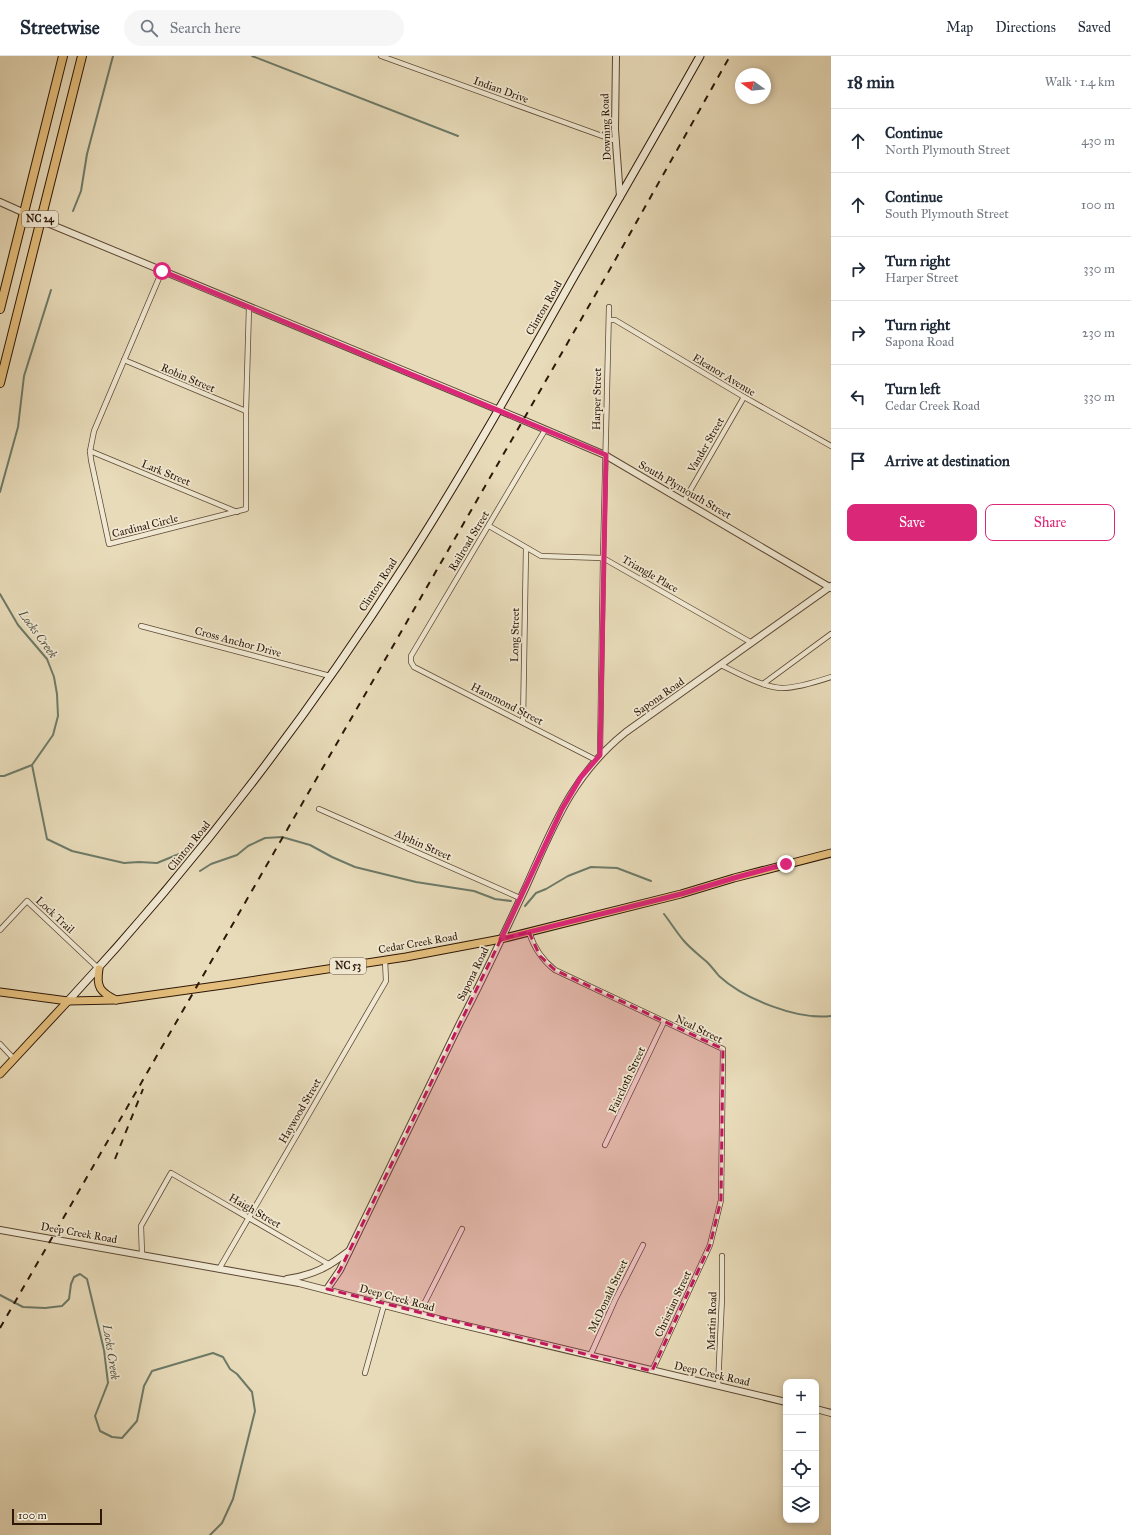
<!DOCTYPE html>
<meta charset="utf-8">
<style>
:root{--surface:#fff;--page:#f6f6f7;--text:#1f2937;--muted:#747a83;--line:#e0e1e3;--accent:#db2777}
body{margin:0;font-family:"IM FELL Great Primer",serif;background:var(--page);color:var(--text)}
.controls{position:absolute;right:12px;bottom:12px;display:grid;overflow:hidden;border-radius:8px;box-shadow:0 2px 6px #0003}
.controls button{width:36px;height:36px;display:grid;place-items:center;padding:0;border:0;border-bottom:1px solid var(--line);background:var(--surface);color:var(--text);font:20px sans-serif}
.compass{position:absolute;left:735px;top:12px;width:36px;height:36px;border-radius:50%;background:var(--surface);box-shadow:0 2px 6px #0003;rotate:285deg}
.scale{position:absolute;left:12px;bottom:10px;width:90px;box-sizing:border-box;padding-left:4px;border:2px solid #2d1707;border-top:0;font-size:11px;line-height:14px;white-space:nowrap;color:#2d1707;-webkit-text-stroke:3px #f0e8d2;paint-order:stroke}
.stop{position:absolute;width:12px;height:12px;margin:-9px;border:3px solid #db2777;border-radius:50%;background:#fff}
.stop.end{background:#db2777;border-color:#fff;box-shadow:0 1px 4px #0008}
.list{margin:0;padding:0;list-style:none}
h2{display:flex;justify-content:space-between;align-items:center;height:52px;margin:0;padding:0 16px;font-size:17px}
h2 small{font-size:13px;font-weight:400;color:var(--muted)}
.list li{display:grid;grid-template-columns:26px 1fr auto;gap:12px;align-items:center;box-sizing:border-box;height:64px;padding:0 16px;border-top:1px solid var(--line)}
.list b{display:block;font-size:15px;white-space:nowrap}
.list p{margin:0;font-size:13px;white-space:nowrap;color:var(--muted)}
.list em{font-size:13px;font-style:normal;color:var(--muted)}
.actions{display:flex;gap:8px;padding:12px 16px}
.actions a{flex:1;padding:9px 0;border:1px solid var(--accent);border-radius:8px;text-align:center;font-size:14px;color:var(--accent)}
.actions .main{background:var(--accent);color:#fff}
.icon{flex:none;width:22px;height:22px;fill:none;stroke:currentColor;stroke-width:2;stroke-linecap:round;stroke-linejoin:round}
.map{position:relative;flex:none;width:831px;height:1479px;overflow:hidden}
header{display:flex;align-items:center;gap:24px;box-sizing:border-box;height:56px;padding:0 20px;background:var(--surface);border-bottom:1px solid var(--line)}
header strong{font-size:19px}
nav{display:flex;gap:22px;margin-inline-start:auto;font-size:14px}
.search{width:280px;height:36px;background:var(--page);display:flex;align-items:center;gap:10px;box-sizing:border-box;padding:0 14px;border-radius:22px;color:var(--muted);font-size:15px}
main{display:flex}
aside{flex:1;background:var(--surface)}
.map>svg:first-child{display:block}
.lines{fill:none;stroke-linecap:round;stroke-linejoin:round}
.stream{stroke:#6d7a68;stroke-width:2}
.minor-casing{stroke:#5c4834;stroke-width:6}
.tertiary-casing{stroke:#5c4834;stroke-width:8}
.secondary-casing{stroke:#2d1707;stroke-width:9}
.primary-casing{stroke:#2d1707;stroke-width:9}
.trunk-casing{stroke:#2d1707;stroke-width:10}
.minor{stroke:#f0e8d2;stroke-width:4.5}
.tertiary{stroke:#f0e8d2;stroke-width:6}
.secondary{stroke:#f0e8d2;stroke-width:7}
.primary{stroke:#e4be7c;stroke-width:7}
.trunk{stroke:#e4be7c;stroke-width:8}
.rail{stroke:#2d1707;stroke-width:2;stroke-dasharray:7 7;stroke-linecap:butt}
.route{stroke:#db2777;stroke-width:5}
.marked{fill:#c2185b;fill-opacity:0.2;stroke:#c2185b;stroke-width:3;stroke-dasharray:8 5;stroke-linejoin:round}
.labels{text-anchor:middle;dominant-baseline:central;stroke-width:3.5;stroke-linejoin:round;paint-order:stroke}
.shield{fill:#f0e8d2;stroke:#685644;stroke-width:1}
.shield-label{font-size:10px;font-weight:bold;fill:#2d1707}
.street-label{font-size:11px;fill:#2d1707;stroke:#f0e8d2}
.water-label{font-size:12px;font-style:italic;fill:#525140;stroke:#f0e8d2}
</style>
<header>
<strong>Streetwise</strong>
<div class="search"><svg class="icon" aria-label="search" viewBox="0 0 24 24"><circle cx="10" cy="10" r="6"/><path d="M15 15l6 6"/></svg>Search here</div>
<nav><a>Map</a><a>Directions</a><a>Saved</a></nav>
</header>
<main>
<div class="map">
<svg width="831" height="1479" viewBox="0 0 831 1479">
<rect width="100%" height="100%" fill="#e8dbb9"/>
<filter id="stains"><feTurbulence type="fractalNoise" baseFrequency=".005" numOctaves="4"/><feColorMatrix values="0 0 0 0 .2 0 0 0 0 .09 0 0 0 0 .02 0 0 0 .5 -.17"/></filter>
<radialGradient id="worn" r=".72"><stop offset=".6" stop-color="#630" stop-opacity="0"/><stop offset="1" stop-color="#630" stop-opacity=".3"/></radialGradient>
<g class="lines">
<g class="stream">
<path d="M 252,0 L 458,80"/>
<path d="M 73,155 L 81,135 L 87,98 L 113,0"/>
<path d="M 0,436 L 18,371 L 24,320 L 51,234"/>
<path d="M 0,538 L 18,569 L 47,603 L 54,621 L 57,638 L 58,660 L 53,679 L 32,709 L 4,720 L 0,720"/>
<path d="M 32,709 L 47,783 L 72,795 L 124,807 L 139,806 L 157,807 L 179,798"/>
<path d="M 200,815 L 211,808 L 237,799 L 248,790 L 265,782 L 282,781 L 310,789 L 332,801 L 355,811 L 416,826 L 474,835 L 495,843 L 511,845"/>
<path d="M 525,850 L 536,837 L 546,833 L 568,820 L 591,811 L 617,812 L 651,825"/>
<path d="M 664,858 C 671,867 677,877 684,885 C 691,893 699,899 707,906 C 711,910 715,915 719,920 C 744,943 797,964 831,960"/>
<path d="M 0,1239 L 23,1251 L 45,1252 L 62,1250 L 69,1243 L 71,1228 L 74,1221 L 80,1218 L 87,1223 L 104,1294 L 108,1327 L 95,1360 L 100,1375 L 112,1381 L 122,1382 L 137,1365 L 144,1330 L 152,1315 L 213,1297 L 223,1301 L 230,1313 L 237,1318 L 252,1336 L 255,1355 L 233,1443 L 222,1467 L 210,1479"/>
</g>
<defs>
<g id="minor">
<path d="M 381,0 L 616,85"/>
<path d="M 162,215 L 94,375 L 90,395 L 91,404 L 109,488 L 246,453 L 246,355 L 249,251"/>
<path d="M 609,264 L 615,264 L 744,341 L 831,390"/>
<path d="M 124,304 L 246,355"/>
<path d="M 545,374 L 411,600 L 411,606 L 414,611 L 596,704"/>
<path d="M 90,395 L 237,456"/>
<path d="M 684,445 L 744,341"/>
<path d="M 489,470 L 541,500 L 603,502 L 752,587"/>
<path d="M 141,570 L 330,620"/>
<path d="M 721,609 C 737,617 765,632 782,632 C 795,632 819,625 831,621"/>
<path d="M 763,628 L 831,578"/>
<path d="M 523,666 L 526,492"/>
<path d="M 600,699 L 603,502 L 609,251"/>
<path d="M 319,753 L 520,842"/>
<path d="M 0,874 L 27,845 L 99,913"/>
<path d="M 529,876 C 534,892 542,904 555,914 L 723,993 L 721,1144 L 710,1189 L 652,1315"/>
<path d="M 0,988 L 14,1003"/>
<path d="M 605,1089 L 664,966"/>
<path d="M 142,1198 L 141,1170 L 171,1117 L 330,1209"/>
<path d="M 219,1213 L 386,925 L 385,904"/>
<path d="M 419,1258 L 462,1173"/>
<path d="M 590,1300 L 615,1244 L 643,1189"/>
<path d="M 365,1317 L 384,1249"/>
<path d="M 718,1330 L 722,1241 L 722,1200"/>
</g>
<g id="tertiary">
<path d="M 616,0 L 615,73 L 620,141"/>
<path d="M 0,146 L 40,164 L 523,364 L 605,399 L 831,532"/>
<path d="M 0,1174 L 299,1227 L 446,1265 L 786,1346"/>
<path d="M 287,1223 C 314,1219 328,1211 349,1195"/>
<path d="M 327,1233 L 340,1214 L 460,967 C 483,923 504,878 525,833 C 553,771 571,720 626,676 L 831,530"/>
<path d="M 816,1353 L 831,1357"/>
</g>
<path id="secondary" d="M 68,945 C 193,810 305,665 404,510 C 464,417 518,320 572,224 C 615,149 658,75 700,0"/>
<g id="primary">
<path d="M 99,913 C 96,931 100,936 116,944"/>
<path d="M 0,936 L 68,945 L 116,944 L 230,928 L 406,901 L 501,883 L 681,838 L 734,822 L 831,797"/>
<path d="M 0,1018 L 68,945"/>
</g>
<g id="trunk">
<path d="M 0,253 L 63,0"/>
<path d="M 0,327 L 82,0"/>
</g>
</defs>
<use href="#minor" class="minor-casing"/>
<use href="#tertiary" class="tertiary-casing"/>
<use href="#secondary" class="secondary-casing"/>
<use href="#primary" class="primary-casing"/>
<use href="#trunk" class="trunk-casing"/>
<use href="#minor" class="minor"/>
<use href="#tertiary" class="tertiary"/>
<use href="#secondary" class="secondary"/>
<use href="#primary" class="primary"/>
<use href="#trunk" class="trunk"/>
<g class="rail">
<path d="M 115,1103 L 143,1033"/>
<path d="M 0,1272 L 605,222 L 730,0"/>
</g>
</g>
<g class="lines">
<path class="route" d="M 162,215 L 606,399 L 600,699 L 581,721 L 562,753 L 501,883 L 681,838 L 734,822 L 786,808"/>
</g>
<path class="marked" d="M 529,876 L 540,900 L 555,914 L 723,993 L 721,1144 L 710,1189 L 652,1315 L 327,1233 L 340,1214 L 501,883 Z"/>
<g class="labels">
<g class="shield">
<rect x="22" y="155" width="36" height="16" rx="3"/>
<rect x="330" y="902" width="36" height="16" rx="3"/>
</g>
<g class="shield-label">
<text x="40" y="163">NC 24</text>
<text x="348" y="910">NC 53</text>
</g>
<g class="street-label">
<text transform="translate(501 34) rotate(20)">Indian Drive</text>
<text transform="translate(606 71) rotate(-92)">Downing Road</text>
<text transform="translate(544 252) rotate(-60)">Clinton Road</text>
<text transform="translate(724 319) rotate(31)">Eleanor Avenue</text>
<text transform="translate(188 322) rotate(23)">Robin Street</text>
<text transform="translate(597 343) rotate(-89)">Harper Street</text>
<text transform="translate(706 389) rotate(-60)">Vander Street</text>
<text transform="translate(166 417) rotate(22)">Lark Street</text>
<text transform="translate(685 434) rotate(30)">South Plymouth Street</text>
<text transform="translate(145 470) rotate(-14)">Cardinal Circle</text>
<text transform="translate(469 485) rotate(-59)">Railroad Street</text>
<text transform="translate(650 518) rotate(30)">Triangle Place</text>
<text transform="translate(378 529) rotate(-57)">Clinton Road</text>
<text transform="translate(515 579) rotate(-89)">Long Street</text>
<text transform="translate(238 586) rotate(15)">Cross Anchor Drive</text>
<text transform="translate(659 641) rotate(-35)">Sapona Road</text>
<text transform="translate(507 648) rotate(27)">Hammond Street</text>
<text transform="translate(423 789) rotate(24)">Alphin Street</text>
<text transform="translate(189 790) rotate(-51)">Clinton Road</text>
<text transform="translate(55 859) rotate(43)">Lock Trail</text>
<text transform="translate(418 887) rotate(-10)">Cedar Creek Road</text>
<text transform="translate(473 918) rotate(-64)">Sapona Road</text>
<text transform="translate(699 973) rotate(26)">Neal Street</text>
<text transform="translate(627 1024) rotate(-65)">Faircloth Street</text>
<text transform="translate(300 1055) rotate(-60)">Haywood Street</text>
<text transform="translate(255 1155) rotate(30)">Haigh Street</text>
<text transform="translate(79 1177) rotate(10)">Deep Creek Road</text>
<text transform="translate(608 1240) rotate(-65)">McDonald Street</text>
<text transform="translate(397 1242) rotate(15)">Deep Creek Road</text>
<text transform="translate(673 1248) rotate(-65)">Christian Street</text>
<text transform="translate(712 1265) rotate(-88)">Martin Road</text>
<text transform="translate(712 1318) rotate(13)">Deep Creek Road</text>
</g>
<g class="water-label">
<text transform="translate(38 578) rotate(54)">Locks Creek</text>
<text transform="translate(111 1296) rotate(81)">Locks Creek</text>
</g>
</g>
<rect width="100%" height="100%" filter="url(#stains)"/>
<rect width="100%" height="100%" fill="url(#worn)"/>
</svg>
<div class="controls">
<button>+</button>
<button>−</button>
<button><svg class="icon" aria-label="locate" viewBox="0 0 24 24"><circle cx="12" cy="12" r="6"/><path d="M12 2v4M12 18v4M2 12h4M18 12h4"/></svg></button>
<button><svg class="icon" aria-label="layers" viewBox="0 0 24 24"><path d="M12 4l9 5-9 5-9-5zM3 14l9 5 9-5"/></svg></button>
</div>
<svg class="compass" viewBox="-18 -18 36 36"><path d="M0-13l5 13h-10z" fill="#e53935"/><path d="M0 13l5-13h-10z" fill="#747a83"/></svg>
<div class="scale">100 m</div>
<div class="stop" style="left:162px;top:215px"></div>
<div class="stop end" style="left:786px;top:808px"></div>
</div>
<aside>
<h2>18 min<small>Walk · 1.4 km</small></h2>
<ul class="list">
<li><svg class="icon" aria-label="ahead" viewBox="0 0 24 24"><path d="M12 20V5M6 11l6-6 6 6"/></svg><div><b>Continue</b><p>North Plymouth Street</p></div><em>430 m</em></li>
<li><svg class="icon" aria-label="ahead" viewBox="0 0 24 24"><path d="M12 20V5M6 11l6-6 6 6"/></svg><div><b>Continue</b><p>South Plymouth Street</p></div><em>100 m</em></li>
<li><svg class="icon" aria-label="right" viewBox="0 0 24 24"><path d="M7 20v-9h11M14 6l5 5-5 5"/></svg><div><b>Turn right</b><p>Harper Street</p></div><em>330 m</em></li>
<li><svg class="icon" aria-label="right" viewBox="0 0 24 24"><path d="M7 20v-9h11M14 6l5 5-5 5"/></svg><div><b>Turn right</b><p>Sapona Road</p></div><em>230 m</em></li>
<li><svg class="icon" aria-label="left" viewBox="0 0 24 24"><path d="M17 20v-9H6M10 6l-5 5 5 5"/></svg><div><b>Turn left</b><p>Cedar Creek Road</p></div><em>330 m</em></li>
<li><svg class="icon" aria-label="arrive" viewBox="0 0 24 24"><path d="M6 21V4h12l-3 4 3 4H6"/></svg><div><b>Arrive at destination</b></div></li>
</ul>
<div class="actions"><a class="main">Save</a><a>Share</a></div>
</aside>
</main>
